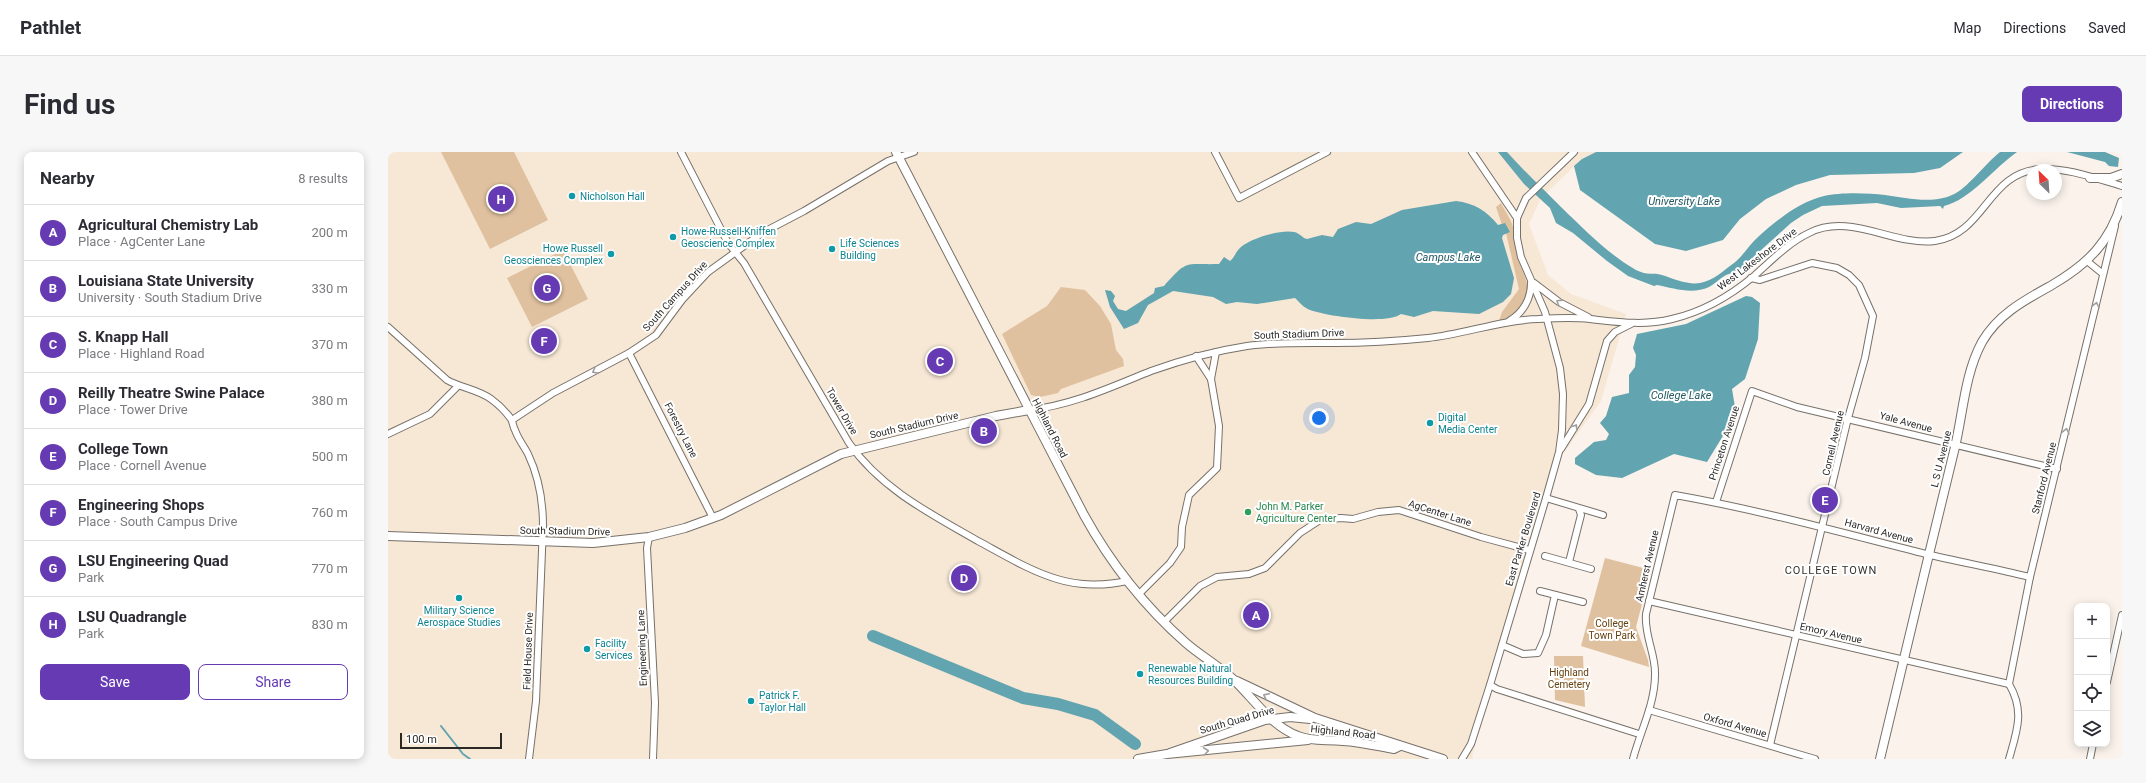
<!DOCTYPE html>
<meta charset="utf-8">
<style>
:root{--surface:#fff;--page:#f7f7f7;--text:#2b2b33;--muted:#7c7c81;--line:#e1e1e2;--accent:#663ab2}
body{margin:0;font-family:Roboto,sans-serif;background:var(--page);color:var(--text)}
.controls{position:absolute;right:12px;bottom:12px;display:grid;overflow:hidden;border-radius:8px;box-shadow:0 2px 10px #0003}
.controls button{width:36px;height:36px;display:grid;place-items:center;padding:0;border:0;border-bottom:1px solid var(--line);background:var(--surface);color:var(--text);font:20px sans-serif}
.compass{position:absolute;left:1638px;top:12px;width:36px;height:36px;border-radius:50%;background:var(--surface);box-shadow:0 2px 10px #0003;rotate:335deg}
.scale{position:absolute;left:12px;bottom:10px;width:102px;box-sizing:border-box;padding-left:4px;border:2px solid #2b2926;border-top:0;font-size:11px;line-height:14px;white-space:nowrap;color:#2b2926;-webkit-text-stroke:3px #fff;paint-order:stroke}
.you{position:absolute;left:931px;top:266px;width:14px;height:14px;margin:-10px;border:3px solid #fff;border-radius:50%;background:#1a73e8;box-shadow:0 0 0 6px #1a73e833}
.badge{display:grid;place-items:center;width:26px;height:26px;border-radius:50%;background:var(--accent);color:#fff;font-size:13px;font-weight:700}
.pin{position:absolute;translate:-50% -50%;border:2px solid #fff;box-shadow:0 1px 4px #0006}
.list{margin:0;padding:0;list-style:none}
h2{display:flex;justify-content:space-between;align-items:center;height:52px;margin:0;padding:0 16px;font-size:17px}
h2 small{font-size:13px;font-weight:400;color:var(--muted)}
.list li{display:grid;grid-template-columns:26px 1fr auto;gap:12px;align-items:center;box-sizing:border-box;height:56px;padding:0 16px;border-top:1px solid var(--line)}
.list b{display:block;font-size:15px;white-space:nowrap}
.list p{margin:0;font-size:13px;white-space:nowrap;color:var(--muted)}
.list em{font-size:13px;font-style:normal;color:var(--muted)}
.actions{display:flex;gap:8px;padding:12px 16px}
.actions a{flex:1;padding:9px 0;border:1px solid var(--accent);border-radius:8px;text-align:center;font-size:14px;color:var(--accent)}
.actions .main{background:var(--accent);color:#fff}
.icon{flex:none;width:22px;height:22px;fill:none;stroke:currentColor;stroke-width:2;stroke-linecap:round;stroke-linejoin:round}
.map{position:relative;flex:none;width:1734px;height:607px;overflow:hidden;border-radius:8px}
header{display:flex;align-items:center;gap:24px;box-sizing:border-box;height:56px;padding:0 20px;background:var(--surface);border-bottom:1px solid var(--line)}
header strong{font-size:19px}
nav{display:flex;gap:22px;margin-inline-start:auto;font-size:14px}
.intro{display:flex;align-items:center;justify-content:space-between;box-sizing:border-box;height:96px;padding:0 24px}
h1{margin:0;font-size:28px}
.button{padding:10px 18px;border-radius:8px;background:var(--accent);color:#fff;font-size:14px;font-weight:700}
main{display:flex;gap:24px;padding:0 24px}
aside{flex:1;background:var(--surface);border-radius:8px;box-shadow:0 2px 10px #0003}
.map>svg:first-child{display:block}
.education{fill:#f7e7d5}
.green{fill:#e0c19f}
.water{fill:#62a4af}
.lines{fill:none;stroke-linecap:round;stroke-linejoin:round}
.stream{stroke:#62a4af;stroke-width:2}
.river{stroke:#62a4af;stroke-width:12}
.street-casing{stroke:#77716a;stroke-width:8}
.secondary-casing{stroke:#77716a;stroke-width:10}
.street{stroke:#fff;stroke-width:6}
.secondary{stroke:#fff;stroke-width:8}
.oneway{stroke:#a09f9d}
.culture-dot{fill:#0f9aa8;stroke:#fff;stroke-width:1.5}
.leisure-dot{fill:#2e9e5b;stroke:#fff;stroke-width:1.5}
.labels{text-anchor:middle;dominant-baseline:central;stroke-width:4;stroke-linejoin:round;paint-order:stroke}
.culture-label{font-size:10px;fill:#0d838f;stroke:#fff;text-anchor:start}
.street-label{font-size:10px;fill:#2b2926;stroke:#fff}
.leisure-label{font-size:10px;fill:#27864d;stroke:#fff;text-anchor:start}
.park-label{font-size:10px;fill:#65410f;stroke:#fff}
.water-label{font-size:11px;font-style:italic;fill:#225a62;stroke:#fff}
.neighbourhood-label{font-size:11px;letter-spacing:1px;fill:#37322c;stroke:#fff}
</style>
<header>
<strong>Pathlet</strong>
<nav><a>Map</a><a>Directions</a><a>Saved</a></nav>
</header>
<div class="intro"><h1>Find us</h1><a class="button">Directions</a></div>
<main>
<aside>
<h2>Nearby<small>8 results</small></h2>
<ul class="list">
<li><span class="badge">A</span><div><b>Agricultural Chemistry Lab</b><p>Place · AgCenter Lane</p></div><em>200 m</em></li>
<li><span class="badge">B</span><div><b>Louisiana State University</b><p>University · South Stadium Drive</p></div><em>330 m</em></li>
<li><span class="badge">C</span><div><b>S. Knapp Hall</b><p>Place · Highland Road</p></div><em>370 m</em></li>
<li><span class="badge">D</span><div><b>Reilly Theatre Swine Palace</b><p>Place · Tower Drive</p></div><em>380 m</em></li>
<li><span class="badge">E</span><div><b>College Town</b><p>Place · Cornell Avenue</p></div><em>500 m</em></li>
<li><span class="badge">F</span><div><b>Engineering Shops</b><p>Place · South Campus Drive</p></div><em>760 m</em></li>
<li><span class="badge">G</span><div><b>LSU Engineering Quad</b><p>Park</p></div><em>770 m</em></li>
<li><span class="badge">H</span><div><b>LSU Quadrangle</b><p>Park</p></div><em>830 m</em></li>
</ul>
<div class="actions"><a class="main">Save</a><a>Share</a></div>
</aside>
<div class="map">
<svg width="1734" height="607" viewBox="0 0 1734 607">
<rect width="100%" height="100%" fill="#faf2eb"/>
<path class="education" d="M 0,0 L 1208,0 L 1194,7 L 1153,46 L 1141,72 L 1160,123 L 1183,142 L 1238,162 L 1213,249 L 1170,309 L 1084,604 L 1085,607 L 0,607 Z"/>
<g class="green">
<path d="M 53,0 L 126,0 L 160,68 L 102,97 Z"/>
<path d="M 1113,51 C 1117,59 1123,67 1125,75 C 1128,84 1127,94 1129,103 C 1131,113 1137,122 1139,132 C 1143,150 1127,165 1111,169 L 1114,160 L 1131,137 L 1118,81 L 1121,80 L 1117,72 L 1114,73 L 1108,55 Z"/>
<path d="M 175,98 L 200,147 L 144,175 L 119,126 Z"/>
<path d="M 673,135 L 697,138 L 712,154 L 723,172 L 728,198 L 735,207 L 736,214 L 673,237 L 670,241 L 652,245 L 643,243 L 614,182 L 659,154 Z"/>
<path d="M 1217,406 L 1263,418 L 1248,475 L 1260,508 L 1261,515 L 1193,494 Z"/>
<path d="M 1166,504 L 1195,504 L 1197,555 L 1167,548 Z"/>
</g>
<g class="water">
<path d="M 1110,0 L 1119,0 C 1137,20 1155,37 1174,56 C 1197,78 1220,102 1248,118 C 1260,124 1265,120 1274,123 C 1286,127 1300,133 1312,131 C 1325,129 1336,118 1346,111 C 1355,104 1361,93 1370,85 C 1389,68 1411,50 1436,44 C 1453,40 1480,41 1497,43 C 1519,46 1547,53 1568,41 C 1581,34 1598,11 1612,0 L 1629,0 C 1606,16 1582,48 1556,54 L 1555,57 L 1552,54 L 1513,56 L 1489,51 L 1434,54 L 1415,63 L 1403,71 L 1362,108 L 1367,114 L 1365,116 L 1359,111 C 1354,118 1346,120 1338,123 C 1332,126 1327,132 1321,135 C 1304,143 1285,136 1269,133 L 1266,134 L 1240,124 L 1219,109 L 1185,81 L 1168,71 L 1162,56 L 1136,32 Z"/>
<path d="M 1208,0 L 1575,0 L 1552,16 L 1526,21 L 1442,23 L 1408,33 L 1378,47 L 1352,67 L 1335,88 L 1298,99 L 1267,92 L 1192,38 L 1186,14 L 1194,7 Z"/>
<path d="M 1679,0 L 1717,0 L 1731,6 L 1730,15 L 1721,14 L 1717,10 Z"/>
<path d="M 1068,49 C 1086,51 1099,59 1110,73 L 1117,71 L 1122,80 L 1115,83 L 1114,86 L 1126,126 L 1123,142 L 1115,150 L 1091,162 L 1045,159 L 1026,165 L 1013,162 C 998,173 939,164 922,158 C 916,156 911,150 907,146 L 869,152 L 849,150 L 838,152 L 825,145 L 785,139 L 760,153 L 750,171 L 736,177 L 722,155 L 717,138 L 723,139 L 727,144 L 725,149 L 730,157 L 738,159 L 766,141 L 767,136 L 776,134 C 800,107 796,113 831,112 L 836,105 L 842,109 C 847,105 847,101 851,97 C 859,87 893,77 906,80 C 912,81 914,86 919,87 L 934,83 L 945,85 L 950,77 L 968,70 L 983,72 L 1014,58 Z"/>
<path d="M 1358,144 L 1364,145 L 1372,151 L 1370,187 L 1357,227 L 1344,237 L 1347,255 L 1342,261 L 1341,274 L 1319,310 L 1286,302 L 1234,326 L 1208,323 L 1187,312 L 1187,306 L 1206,290 L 1218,288 L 1221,282 L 1212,271 L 1218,264 L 1224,245 L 1241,241 L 1241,223 L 1247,215 L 1248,203 L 1245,196 L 1249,182 L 1298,172 Z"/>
</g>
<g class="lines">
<path class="stream" d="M 53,574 L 75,602 L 82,607"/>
<path class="river" d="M 485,484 L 635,546 L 670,552 L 707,563 L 747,592"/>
<defs>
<g id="street">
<path d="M 293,0 L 340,91 L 356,111 L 461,291 C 493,337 543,362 590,389 C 616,403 642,419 669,427 C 691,434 717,434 739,429"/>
<path d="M 827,0 L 851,46 L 939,0"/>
<path d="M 1084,0 L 1129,66"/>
<path d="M 1699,109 L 1715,122"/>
<path d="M 1363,126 L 1372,128 L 1424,111 L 1449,116 L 1461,123 L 1471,133 L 1485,164 L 1477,206 L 1460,266 L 1382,593"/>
<path d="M 1146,131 L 1171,150 L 1200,165"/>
<path d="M 1121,169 C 1135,161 1143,147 1143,131"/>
<path d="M 0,175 L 59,228 C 73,236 89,237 103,247 C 110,252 118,260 123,267 C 125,270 125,275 127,278 C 130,287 136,294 140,302 C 151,325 155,349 155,374 L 148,549 L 141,607"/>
<path d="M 241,201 L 325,366"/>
<path d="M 823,227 L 828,200"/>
<path d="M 641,258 C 685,253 723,235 763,219 C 794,208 826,199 859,194 C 889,190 918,191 947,191 C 978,191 1010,189 1040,186 C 1077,182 1113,168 1150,167 C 1168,166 1185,165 1202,167 C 1230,170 1256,174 1284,167 C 1314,160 1342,144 1366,124 C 1383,109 1400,91 1421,81 C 1462,60 1505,94 1547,89 C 1598,82 1599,19 1654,17 C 1681,16 1709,27 1734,34"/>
<path d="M 124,268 L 165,241 L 241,201 L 268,183 L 294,148 L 320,120 L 374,81 L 416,59 L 500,9 L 526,0"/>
<path d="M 0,282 L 42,262 L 70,234"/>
<path d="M 1173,297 L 1201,252 L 1219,189 L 1227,180 L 1243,172"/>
<path d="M 1158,346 L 1215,363"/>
<path d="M 1328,350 L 1364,239 L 1409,255 L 1669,317"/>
<path d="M 261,385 L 259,396 L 267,551 L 265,607"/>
<path d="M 1157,404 L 1203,417"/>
<path d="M 1181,410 L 1193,363 L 1191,357"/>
<path d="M 1152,439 L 1195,450"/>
<path d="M 750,443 L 782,411 L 793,395 L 794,375 L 801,343 L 829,316 L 831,274 L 823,227 L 808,204"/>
<path d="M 1261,449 L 1621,532"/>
<path d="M 776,470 L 812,434 L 829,425 L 861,422 L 877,416 L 912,381 L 932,368 L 953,366 L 965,367 L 990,360 L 1011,358 L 1093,385 L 1141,398"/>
<path d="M 1114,493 L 1135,502 L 1150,501 L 1158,483 L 1167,443"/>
<path d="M 1719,530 L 1734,463"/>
<path d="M 1102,533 L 1109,537 L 1251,582"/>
<path d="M 1261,558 L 1427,607"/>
<path d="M 1074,607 L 1083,592 L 1102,533 L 1158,346 L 1171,300 L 1174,278 L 1175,242 L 1172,216 L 1157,160 L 1133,105 L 1129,86 L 1129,66 L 1138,46 L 1186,0"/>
<path d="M 1245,607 C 1252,580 1267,552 1267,523 C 1268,502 1256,484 1258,462 L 1287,343 C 1372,358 1455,381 1538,402 C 1573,410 1608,417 1642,425"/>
<path d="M 1621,607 C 1629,579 1637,559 1621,532 L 1642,425 L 1727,74"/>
<path d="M 1702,607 L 1705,592"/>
</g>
<g id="secondary">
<path d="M 508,0 L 696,363 C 723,412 756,454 798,491 C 813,504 831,514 846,528 C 866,547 883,574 910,584 C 924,590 940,587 955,589 C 972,590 989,594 1006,597 L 1012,594"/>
<path d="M 1702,26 L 1723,26 L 1734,22"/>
<path d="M 0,384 L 205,391 L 261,385 L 297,376 L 333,363 L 453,302 L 608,264 L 641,258"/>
<path d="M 849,529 L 927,566 L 1055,607"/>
<path d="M 782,601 L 877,568 L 902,565 L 922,567"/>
<path d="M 750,607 L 779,602 L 920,588"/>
<path d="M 1492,607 C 1516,503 1542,399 1567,295 C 1575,261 1577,221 1594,190 C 1610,162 1637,148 1664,133 C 1700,112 1722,90 1734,50"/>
</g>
</defs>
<use href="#street" class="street-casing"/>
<use href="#secondary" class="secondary-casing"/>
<use href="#street" class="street"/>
<use href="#secondary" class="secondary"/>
</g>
<defs><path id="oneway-chevron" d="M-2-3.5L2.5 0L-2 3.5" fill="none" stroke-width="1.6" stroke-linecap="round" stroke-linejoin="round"/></defs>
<g class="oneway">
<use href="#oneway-chevron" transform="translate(1171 150) rotate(-148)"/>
<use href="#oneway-chevron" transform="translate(1708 153) rotate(-77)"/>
<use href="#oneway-chevron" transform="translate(207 219) rotate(152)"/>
<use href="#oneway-chevron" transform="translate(1187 275) rotate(-57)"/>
<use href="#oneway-chevron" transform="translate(1678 279) rotate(-77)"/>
<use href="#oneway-chevron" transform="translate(878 544) rotate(-154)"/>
<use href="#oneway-chevron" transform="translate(818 599) rotate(-7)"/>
</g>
<g class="culture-dot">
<circle cx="184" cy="44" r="4"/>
<circle cx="285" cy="85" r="4"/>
<circle cx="444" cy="97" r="4"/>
<circle cx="223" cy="102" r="4"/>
<circle cx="1042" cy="271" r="4"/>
<circle cx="71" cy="446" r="4"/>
<circle cx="199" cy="497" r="4"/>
<circle cx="752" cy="522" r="4"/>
<circle cx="363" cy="549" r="4"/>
</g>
<circle class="leisure-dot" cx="860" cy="360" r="4"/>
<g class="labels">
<g class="culture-label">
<text x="192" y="44">Nicholson Hall</text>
<text x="293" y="79">Howe-Russell-Kniffen<tspan x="293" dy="12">Geoscience Complex</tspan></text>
<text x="452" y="91">Life Sciences<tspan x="452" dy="12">Building</tspan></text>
<text x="215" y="96" text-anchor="end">Howe Russell<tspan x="215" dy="12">Geosciences Complex</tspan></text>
<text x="1050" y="265">Digital<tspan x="1050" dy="12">Media Center</tspan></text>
<text x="71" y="458" text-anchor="middle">Military Science<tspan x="71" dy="12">Aerospace Studies</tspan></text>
<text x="207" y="491">Facility<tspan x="207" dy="12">Services</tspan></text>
<text x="760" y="516">Renewable Natural<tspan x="760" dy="12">Resources Building</tspan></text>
<text x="371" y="543">Patrick F.<tspan x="371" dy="12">Taylor Hall</tspan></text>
</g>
<g class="street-label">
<text transform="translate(1369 107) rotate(-37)">West Lakeshore Drive</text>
<text transform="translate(287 144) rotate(-48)">South Campus Drive</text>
<text transform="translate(911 182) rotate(-2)">South Stadium Drive</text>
<text transform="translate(454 259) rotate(60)">Tower Drive</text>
<text transform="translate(1518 270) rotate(15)">Yale Avenue</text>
<text transform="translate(526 273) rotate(-13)">South Stadium Drive</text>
<text transform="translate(662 276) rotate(63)">Highland Road</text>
<text transform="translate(293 278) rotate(63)">Forestry Lane</text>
<text transform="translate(1336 291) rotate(-72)">Princeton Avenue</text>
<text transform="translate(1445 291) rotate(-77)">Cornell Avenue</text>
<text transform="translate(1553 307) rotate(-76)">L S U Avenue</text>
<text transform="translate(1656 326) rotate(-76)">Stanford Avenue</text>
<text transform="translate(1052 361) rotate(18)">AgCenter Lane</text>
<text transform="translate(177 379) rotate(1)">South Stadium Drive</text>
<text transform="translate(1491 379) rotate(15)">Harvard Avenue</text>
<text transform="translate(1135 387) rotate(-73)">East Parker Boulevard</text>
<text transform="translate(1259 414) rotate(-77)">Amherst Avenue</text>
<text transform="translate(1443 481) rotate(13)">Emory Avenue</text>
<text transform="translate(254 496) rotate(-92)">Engineering Lane</text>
<text transform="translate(140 499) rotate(-88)">Field House Drive</text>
<text transform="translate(849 568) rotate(-16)">South Quad Drive</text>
<text transform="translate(1347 573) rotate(16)">Oxford Avenue</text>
<text transform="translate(955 580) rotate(6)">Highland Road</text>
</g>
<g class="leisure-label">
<text x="868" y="354">John M. Parker<tspan x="868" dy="12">Agriculture Center</tspan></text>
</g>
<g class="park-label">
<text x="1224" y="471">College<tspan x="1224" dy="12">Town Park</tspan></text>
<text x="1181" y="520">Highland<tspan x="1181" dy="12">Cemetery</tspan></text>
</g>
<g class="water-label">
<text x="1296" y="49">University Lake</text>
<text x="1060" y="105">Campus Lake</text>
<text x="1293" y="243">College Lake</text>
</g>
<g class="neighbourhood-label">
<text x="1443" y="418">COLLEGE TOWN</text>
</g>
</g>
</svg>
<div class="controls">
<button>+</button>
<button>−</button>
<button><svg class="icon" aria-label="locate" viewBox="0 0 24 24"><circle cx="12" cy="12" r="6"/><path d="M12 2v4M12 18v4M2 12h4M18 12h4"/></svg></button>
<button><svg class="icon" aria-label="layers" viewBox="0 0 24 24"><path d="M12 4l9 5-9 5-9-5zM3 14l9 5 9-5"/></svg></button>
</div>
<svg class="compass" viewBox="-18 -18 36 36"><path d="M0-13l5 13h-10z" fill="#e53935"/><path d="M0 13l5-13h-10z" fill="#7c7c81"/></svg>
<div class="scale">100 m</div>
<div class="you"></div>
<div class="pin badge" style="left:868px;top:463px">A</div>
<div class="pin badge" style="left:596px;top:279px">B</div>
<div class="pin badge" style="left:552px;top:209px">C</div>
<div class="pin badge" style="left:576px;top:426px">D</div>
<div class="pin badge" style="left:1437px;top:348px">E</div>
<div class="pin badge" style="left:156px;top:189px">F</div>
<div class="pin badge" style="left:159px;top:136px">G</div>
<div class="pin badge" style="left:113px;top:47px">H</div>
</div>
</main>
